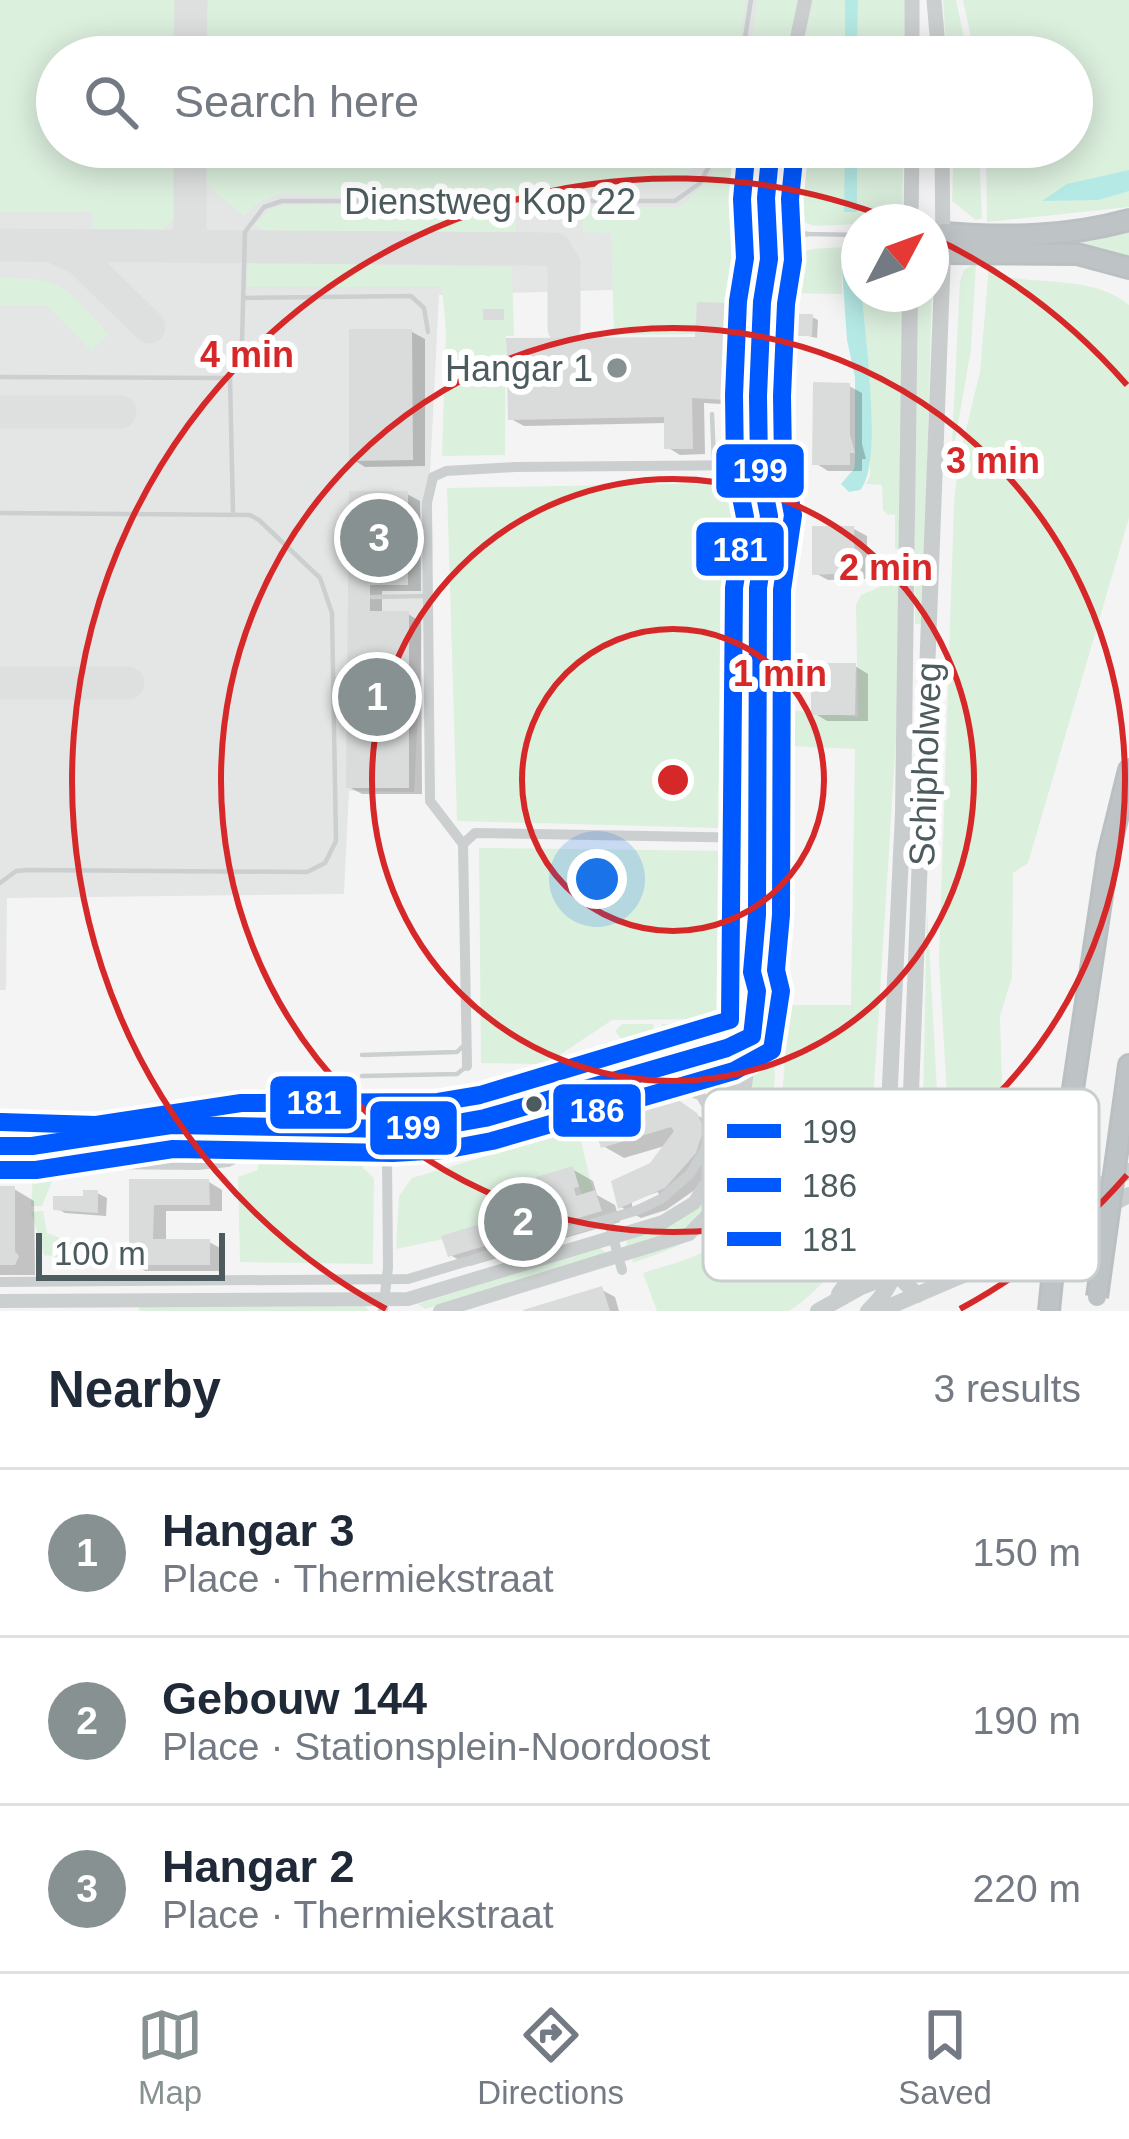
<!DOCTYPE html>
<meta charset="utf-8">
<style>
:root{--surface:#fff;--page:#f6f6f7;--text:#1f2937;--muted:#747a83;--line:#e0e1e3;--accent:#879192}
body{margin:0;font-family:Arial,sans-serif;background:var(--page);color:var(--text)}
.compass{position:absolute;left:841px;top:204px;width:108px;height:108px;border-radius:50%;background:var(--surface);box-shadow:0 6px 30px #0003;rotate:49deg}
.scale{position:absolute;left:36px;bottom:30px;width:189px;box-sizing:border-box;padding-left:12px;border:6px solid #4c5b5e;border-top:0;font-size:33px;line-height:42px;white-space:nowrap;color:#4c5b5e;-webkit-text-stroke:9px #fff;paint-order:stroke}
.you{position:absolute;left:597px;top:879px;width:42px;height:42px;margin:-30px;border:9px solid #fff;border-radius:50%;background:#1a73e8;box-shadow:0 0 0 18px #1a73e833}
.badge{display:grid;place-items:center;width:78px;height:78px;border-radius:50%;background:var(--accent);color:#fff;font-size:39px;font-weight:700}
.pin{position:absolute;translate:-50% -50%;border:6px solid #fff;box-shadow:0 3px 12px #0006}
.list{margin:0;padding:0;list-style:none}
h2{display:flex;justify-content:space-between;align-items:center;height:156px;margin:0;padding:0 48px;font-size:51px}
h2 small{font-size:39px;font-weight:400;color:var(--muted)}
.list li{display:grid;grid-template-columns:78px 1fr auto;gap:36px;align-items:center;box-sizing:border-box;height:168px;padding:0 48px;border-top:3px solid var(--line)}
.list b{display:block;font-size:45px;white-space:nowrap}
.list p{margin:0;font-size:39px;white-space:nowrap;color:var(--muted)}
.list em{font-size:39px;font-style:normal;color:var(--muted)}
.icon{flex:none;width:66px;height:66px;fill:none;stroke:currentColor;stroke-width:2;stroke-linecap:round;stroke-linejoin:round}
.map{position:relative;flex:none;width:1129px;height:1311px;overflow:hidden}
.search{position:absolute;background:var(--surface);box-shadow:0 6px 30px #0003;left:36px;right:36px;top:36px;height:132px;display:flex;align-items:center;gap:30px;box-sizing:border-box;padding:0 42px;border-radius:66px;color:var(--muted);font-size:45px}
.sheet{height:660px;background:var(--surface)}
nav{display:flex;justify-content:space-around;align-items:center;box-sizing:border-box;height:168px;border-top:3px solid var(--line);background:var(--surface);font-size:33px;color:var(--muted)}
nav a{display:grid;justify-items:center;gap:6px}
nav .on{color:var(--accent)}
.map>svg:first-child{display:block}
.airport{fill:#e4e6e6}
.green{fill:#dcf0de}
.water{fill:#b5e9e5}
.pier{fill:#f4f4f4}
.shadow{fill:#0003;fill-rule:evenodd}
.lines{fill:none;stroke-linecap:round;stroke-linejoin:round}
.taxiway{stroke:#dedfdf;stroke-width:33}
.building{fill:#dadcdc}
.motorway-casing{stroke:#bac0c2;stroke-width:24}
.service{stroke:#cbcfcf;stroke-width:4.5}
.minor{stroke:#cbcfcf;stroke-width:10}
.tertiary{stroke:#cbcfcf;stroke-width:14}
.secondary{stroke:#cbcfcf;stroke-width:15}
.primary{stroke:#cacdce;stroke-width:16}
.motorway{stroke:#bec4c6;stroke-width:18}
.motorway-bridge-casing{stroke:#bac0c2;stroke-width:24;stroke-linecap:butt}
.motorway-bridge{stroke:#bec4c6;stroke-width:18}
.bus-1-casing{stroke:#fff;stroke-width:27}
.bus-2-casing{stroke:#fff;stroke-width:27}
.bus-3-casing{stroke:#fff;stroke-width:27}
.bus-1{stroke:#0059ff;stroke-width:18}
.bus-2{stroke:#0059ff;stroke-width:18}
.bus-3{stroke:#0059ff;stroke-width:18}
.ring{fill:none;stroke:#d62828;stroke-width:6}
.poi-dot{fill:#879192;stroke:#fff;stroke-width:4.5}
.bus-dot{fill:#4c5b5e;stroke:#fff;stroke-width:4.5}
.labels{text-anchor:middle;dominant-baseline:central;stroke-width:12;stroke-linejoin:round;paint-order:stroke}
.street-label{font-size:36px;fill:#4c5b5e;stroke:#fff}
.poi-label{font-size:36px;fill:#4c5b5e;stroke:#fff;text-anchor:end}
.key{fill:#fff;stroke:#c9cecf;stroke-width:3}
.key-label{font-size:33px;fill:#4c5b5e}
.centre{fill:#d62828;stroke:#fff;stroke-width:6}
.ring-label{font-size:36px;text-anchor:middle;font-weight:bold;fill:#d62828;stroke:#fff;stroke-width:12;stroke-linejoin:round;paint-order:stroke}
.line-badge{stroke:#fff;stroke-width:4.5}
.badge-label{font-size:33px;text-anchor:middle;font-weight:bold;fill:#fff}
</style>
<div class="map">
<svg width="1129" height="1311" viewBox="0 0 1129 1311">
<rect width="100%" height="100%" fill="#f4f4f4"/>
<path class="airport" d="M 0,0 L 843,0 L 843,57 L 57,57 L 57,147 L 757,147 L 715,287 L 439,295 L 414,792 L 349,791 L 344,894 L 7,898 L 6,990 L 0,990 Z"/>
<g class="green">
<path d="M 0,0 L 175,0 L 175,57 L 57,57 L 57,147 L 175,147 L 175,217 L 163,230 L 93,231 L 92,212 L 0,212 Z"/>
<path d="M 207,0 L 746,0 L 738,57 L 206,57 Z"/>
<path d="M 757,0 L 799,0 L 787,57 L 750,57 Z"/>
<path d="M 814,0 L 845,0 L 845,57 L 800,57 Z"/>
<path d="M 858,0 L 905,0 L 904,57 L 857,57 Z"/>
<path d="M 943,0 L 956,0 L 968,57 L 947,57 Z"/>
<path d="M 963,0 L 1129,0 L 1129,170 L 1103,178 L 1098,200 L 1129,191 L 1129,207 L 987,222 L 986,147 L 1072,147 L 1072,57 L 975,57 Z"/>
<path d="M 205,147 L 713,147 L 710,156 L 673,184 L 580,185 L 535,197 L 278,194 L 259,202 L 244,216 L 205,183 Z"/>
<path d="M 724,147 L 760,147 L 752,203 L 749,438 L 740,448 L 726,449 L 722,303 L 699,303 L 699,334 L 614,335 L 611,233 L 583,232 L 582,217 L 526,215 L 536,207 L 681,207 L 707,182 Z"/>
<path d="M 789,147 L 845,147 L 845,211 L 856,212 L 857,147 L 903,147 L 902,222 L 815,226 L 792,219 L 781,198 Z"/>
<path d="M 954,147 L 979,147 L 982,218 L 976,220 L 952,201 Z"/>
<path d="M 284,205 L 506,206 L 516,216 L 516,232 L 264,231 L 255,224 L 269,210 Z"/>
<path d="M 1129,227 L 1129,262 L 1047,245 Z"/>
<path d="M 859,246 L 859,254 L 841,254 L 842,294 L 779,293 L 789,257 L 812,249 Z"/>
<path d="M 247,262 L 512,267 L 514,336 L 506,336 L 505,455 L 442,456 L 446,332 L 442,287 L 248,287 Z"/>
<path d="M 976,263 L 971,349 L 951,464 L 960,281 L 964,270 Z"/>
<path d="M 995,265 L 998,275 C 1043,286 1092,275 1129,305 L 1129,518 L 1028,863 L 1013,873 L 1012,977 L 1000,1016 L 1004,1156 L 968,1177 L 948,1111 L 939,961 L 954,504 L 958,463 L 980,372 L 989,266 Z"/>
<path d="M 0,278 C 67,278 64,287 109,334 L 91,351 L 47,305 L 0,305 Z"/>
<path d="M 931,284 L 932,286 L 923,624 L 915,624 L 915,294 L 931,294 Z"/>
<path d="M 862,294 L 902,294 L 901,549 L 895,549 L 895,514 L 888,515 L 883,510 L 882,485 L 866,484 L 870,476 L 870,387 Z"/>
<path d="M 723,483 L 731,487 L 742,811 L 717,828 L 457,821 L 447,488 Z"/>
<path d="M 885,558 L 901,558 L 901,660 L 873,1103 L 782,1098 L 789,1005 L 851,1005 L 855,749 L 790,746 L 791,710 L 858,717 L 856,605 L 861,595 L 882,586 Z"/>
<path d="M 479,848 L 729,851 L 728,952 L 719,1019 L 612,1020 L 540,1068 L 540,1064 L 481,1063 Z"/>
<path d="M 927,905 L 938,1110 L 923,1110 Z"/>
<path d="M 622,1024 L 653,1024 L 656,1048 L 660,1047 L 662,1024 L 711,1025 L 711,1031 L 697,1042 L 617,1064 L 627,1046 L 615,1031 Z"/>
<path d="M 586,1049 L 612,1066 L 540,1086 L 541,1081 Z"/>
<path d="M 774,1067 C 777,1084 771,1105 766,1122 C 747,1207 715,1237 632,1263 L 634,1257 L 669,1246 L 730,1188 L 754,1070 Z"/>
<path d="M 781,1109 L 879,1120 C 877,1196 856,1266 789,1311 L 657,1311 L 643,1273 C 663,1266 689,1261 706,1250 C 750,1222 768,1155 781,1109 Z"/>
<path d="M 578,1129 L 593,1191 L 582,1195 L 573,1167 L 549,1206 L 444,1239 L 396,1249 L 399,1196 L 412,1178 Z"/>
<path d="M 259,1156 L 363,1159 L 363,1168 L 374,1178 L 373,1264 L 240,1262 L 238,1177 L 258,1170 Z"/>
<path d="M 41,1174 L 57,1173 L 59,1178 L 52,1181 L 42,1206 L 31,1206 L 33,1176 Z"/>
<path d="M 720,1177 C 705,1230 674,1233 626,1247 L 627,1239 C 669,1226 695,1214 720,1177 Z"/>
<path d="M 43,1211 L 47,1233 L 81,1246 L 82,1261 L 44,1255 L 31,1212 Z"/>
<path d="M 600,1247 L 606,1253 L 603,1256 L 425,1309 L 418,1304 Z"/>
<path d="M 365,1306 L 369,1311 L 139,1311 L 139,1307 Z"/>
</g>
<g class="water">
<path d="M 845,0 L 858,0 L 857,57 L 845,57 Z"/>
<path d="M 845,147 L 857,147 L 857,212 L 844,212 Z"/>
<path d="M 1129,170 L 1129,191 L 1099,200 L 1042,201 L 1067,184 Z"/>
<path d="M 841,253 L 859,254 C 859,297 887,461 860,490 L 849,492 L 841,484 L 854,469 L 855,461 L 855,377 L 847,340 Z"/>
</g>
<path class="pier" d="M 1129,1283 L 1129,1311 L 1075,1311 L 1078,1306 Z"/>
<g class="shadow">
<path d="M 725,306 L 738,313 L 739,405 L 704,403 L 705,454 L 680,455 L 667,447 L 667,423 L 524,426 L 511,419 L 698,340 Z"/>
<path d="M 812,317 L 818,320 L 817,338 L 800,334 Z"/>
<path d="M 412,332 L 425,339 L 425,466 L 365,467 L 352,459 Z"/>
<path d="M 849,386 L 862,393 L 862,444 L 866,459 L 862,459 L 862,471 L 828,471 L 815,463 Z"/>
<path d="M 352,494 L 407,494 L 420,501 L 421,591 L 382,591 L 382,614 L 408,614 L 421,622 L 422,794 L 362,794 L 349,787 Z"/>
<path d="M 854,529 L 867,536 L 867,579 L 828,580 L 815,573 Z"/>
<path d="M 855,666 L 868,674 L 868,721 L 827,721 L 814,713 Z"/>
<path d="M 677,1102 L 717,1128 L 723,1141 L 716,1164 L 699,1187 L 666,1210 L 641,1218 L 621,1207 L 668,1145 L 624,1158 L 603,1146 ZM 658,1192 L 660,1198 L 632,1207 L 632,1201 Z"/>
<path d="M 572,1169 L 593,1181 L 597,1195 L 615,1205 L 620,1222 L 470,1266 L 450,1255 L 548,1206 Z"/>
<path d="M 132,1182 L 209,1182 L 222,1190 L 222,1211 L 166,1211 L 166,1242 L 209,1242 L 222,1249 L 222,1271 L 145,1271 L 132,1263 Z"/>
<path d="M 0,1189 L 14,1189 L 34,1201 L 35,1275 L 0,1275 Z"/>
<path d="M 97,1193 L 107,1198 L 106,1216 L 65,1213 L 56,1208 Z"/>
<path d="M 602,1290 L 615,1297 L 619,1311 L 530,1311 Z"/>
</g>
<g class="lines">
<g class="taxiway">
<path d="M 190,57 L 191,0"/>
<path d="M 0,245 L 555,249 L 564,264 L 564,328"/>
<path d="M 52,246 L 80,259 L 149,327"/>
<path d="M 174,246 L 183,243 L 190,233 L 190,147"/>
<path d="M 0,412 L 120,412"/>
<path d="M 0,683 L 128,683"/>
</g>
</g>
<g class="building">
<path d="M 697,302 L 726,303 L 727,400 L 692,398 L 693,449 L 664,449 L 664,417 L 508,420 L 506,338 L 695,337 Z"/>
<rect x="483" y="309" width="21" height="11"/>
<path d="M 798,314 L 813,314 L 812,336 L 797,336 Z"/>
<path d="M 349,329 L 412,329 L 413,460 L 349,461 Z"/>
<path d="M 813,382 L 850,383 L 850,435 L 855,453 L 850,453 L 850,465 L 812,465 Z"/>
<path d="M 349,491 L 408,491 L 408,585 L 370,585 L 370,611 L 409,611 L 409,788 L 346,788 Z"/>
<path d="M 812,526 L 854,526 L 855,573 L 812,575 Z"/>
<path d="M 811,663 L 856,663 L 855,715 L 811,715 Z"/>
<path d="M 677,1099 L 697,1113 L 704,1128 L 696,1153 L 665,1188 L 618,1209 L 611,1181 L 650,1163 L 674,1131 L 671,1127 L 601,1148 L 592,1121 Z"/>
<path d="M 573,1166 L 579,1187 L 574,1188 L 576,1196 L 595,1190 L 602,1211 L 448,1257 L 441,1236 L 544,1204 L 536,1177 Z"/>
<path d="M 129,1179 L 209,1179 L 210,1205 L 154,1205 L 153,1239 L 210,1239 L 210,1265 L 129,1265 Z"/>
<path d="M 0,1186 L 15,1186 L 15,1251 L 19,1256 L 15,1265 L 0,1265 Z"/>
<path d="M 83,1190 L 98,1190 L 98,1213 L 53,1210 L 53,1196 L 83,1196 Z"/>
<path d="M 602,1286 L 610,1311 L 524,1311 L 523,1310 Z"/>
</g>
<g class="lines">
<defs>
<g id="motorway">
<path d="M 943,233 C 1007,238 1067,237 1129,220"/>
<path d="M 943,253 L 1077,254 L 1129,268"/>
<path d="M 1124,1102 L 1129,1065"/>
<path d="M 1067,1129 L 1108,855 L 1129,770"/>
</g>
</defs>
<use href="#motorway" class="motorway-casing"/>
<g class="service">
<path d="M 742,57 L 751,0"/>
<path d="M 770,227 L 808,234 L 859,235"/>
<path d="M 773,239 L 795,239 L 808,234"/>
<path d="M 243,298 L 411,296 L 424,308 L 428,332"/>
<path d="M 0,377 L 230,378"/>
<path d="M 712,414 L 714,462"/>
<path d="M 233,512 L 230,378 L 242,341 L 245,232 L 264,207 L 282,201 L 675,201 L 700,183 L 719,147"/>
<path d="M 0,513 L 250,515 L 259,520 L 320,578 L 332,613 L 336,841 L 325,863 L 307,872 L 28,870 L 16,871 L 0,883"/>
<path d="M 372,597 L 426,596"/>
<path d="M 716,1049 L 736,1026"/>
<path d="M 362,1055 L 457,1052 L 462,1047"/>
<path d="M 362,1076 L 457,1074 L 467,1066"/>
<path d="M 0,1146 L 31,1146"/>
<path d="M 32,1146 L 171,1125 L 393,1129 L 440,1126 L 485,1118 L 736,1044"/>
<path d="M 43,1147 L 97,1149 L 240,1128"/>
</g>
<g class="minor">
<path d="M 463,844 L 475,833 L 757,838"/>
<path d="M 467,1066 L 463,844 L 430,801 L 427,503 L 433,477 L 446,471 L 515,467 L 759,465"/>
<path d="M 0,1163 L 198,1165 L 228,1162 L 257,1147 L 377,1145 L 387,1158 L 433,1155 L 482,1144 L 672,1083 L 701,1096 L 712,1115 L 710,1141 L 690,1174 L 661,1199 L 638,1210 L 408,1279 L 0,1282"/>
<path d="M 608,1219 L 622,1270"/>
<path d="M 383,1311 L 388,1268 L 387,1158"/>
</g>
<g class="tertiary">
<path d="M 793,57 L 805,0"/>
<path d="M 762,302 C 755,282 755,264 763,243"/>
<path d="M 733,1124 L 731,1110 L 743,990 L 752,972"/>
<path d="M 0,1301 L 408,1299 L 663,1222 L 694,1203 L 724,1157"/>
<path d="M 440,1311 L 689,1234 L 718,1205 L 726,1178 L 733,1124 L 742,1109 L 757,991 L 752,972 L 757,915 L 758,588 L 769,516 L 759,465 L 758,396 L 762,302 L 769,259 L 766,198 L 771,147"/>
</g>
<g class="secondary">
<path d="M 934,0 L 939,57"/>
<path d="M 912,57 L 912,0"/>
<path d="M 911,222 L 912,147"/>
<path d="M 931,250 L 943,253 L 942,147"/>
</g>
<g class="primary">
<path d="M 910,294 L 903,813 L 883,1231 L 889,1266 L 917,1295"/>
<path d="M 906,1223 L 923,1241 L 956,1245"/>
<path d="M 839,1294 L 883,1232"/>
<path d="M 818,1311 L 861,1287 L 1010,1231 L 1129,1171"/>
<path d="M 868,1311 C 895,1286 902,1259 906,1223 L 943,253"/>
<path d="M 879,1311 L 1040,1242 L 1129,1195"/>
</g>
<use href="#motorway" class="motorway"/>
<defs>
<g id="motorway-bridge">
<path d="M 1097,1297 L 1124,1102"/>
<path d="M 1049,1311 L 1067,1129"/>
</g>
</defs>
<use href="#motorway-bridge" class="motorway-bridge-casing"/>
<use href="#motorway-bridge" class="motorway-bridge"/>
<defs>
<path id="bus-1" d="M 0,1146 L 32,1146 L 171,1125 L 393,1129 L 440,1126 L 485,1118 L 727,1048 L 752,1036 L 757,991 L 752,972 L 757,915 L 758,588 L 769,516 L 759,465 L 758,396 L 762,302 L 769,259 L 766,198 L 771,147"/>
<path id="bus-2" d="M 0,1170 L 36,1170 L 173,1149 L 393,1153 L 444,1150 L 492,1141 L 734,1071 L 772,1050 L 781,991 L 776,970 L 781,915 L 782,590 L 793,515 L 783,462 L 782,396 L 786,304 L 793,260 L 790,199 L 795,149"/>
<path id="bus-3" d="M 1,1122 L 96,1125 L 241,1103 L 438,1102 L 480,1095 L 730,1020 L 734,588 L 745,517 L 735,467 L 734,395 L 738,301 L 745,258 L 742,199 L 747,147"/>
</defs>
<use href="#bus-1" class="bus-1-casing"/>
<use href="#bus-2" class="bus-2-casing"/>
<use href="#bus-3" class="bus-3-casing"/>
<use href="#bus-1" class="bus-1"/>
<use href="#bus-2" class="bus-2"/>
<use href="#bus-3" class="bus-3"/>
</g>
<g class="ring">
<circle cx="673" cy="780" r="151"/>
<circle cx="673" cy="780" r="301"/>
<circle cx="673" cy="780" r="452"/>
<path d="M1127 1175A602 602 0 0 1 960 1309M386 1309A602 602 0 0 1 899 222M932 237A602 602 0 0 1 1127 385"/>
</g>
<circle class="poi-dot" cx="617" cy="368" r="12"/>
<circle class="bus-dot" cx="534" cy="1104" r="10"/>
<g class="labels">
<g class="street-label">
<text x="490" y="201">Dienstweg Kop 22</text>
<text transform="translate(925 764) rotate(-88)">Schipholweg</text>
</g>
<g class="poi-label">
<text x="593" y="368">Hangar 1</text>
</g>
</g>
<rect x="703" y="1089" width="396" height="192" rx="18" class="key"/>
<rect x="727" y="1124" width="54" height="14" fill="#0059ff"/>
<rect x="727" y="1178" width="54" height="14" fill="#0059ff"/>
<rect x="727" y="1232" width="54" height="14" fill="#0059ff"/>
<g class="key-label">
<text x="802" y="1143">199</text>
<text x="802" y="1197">186</text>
<text x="802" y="1251">181</text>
</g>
<circle cx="673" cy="780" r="18" class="centre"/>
<g class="ring-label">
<text x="247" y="367">4 min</text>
<text x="993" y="473">3 min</text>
<text x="886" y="580">2 min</text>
<text x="780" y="686">1 min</text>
</g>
<g class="line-badge">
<rect x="714" y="442" width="92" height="58" rx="12" fill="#0059ff"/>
<rect x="694" y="520" width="92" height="58" rx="12" fill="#0059ff"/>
<rect x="268" y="1074" width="91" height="57" rx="12" fill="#0059ff"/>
<rect x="551" y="1082" width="92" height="57" rx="12" fill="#0059ff"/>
<rect x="368" y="1099" width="91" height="58" rx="12" fill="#0059ff"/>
</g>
<g class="badge-label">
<text x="760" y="482">199</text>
<text x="740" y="561">181</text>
<text x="314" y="1114">181</text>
<text x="597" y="1122">186</text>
<text x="413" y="1139">199</text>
</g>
</svg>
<svg class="compass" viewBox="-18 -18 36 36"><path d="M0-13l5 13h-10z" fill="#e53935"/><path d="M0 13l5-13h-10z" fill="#747a83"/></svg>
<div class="scale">100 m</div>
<div class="you"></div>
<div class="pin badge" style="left:377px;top:697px">1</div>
<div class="pin badge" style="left:523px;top:1222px">2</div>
<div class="pin badge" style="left:379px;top:538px">3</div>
<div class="search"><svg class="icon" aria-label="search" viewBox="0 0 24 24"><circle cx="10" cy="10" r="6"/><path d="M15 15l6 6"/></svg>Search here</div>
</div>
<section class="sheet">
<h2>Nearby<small>3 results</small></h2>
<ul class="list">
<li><span class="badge">1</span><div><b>Hangar 3</b><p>Place · Thermiekstraat</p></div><em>150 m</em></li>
<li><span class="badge">2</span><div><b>Gebouw 144</b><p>Place · Stationsplein-Noordoost</p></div><em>190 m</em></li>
<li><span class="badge">3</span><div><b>Hangar 2</b><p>Place · Thermiekstraat</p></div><em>220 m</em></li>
</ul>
</section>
<nav>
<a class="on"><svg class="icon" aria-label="map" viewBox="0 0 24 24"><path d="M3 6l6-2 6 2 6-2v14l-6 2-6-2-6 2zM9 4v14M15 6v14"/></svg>Map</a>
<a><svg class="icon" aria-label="directions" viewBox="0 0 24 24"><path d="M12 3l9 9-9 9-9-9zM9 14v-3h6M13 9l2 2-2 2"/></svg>Directions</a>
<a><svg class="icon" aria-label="saved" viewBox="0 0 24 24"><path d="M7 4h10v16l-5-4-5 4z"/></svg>Saved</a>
</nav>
